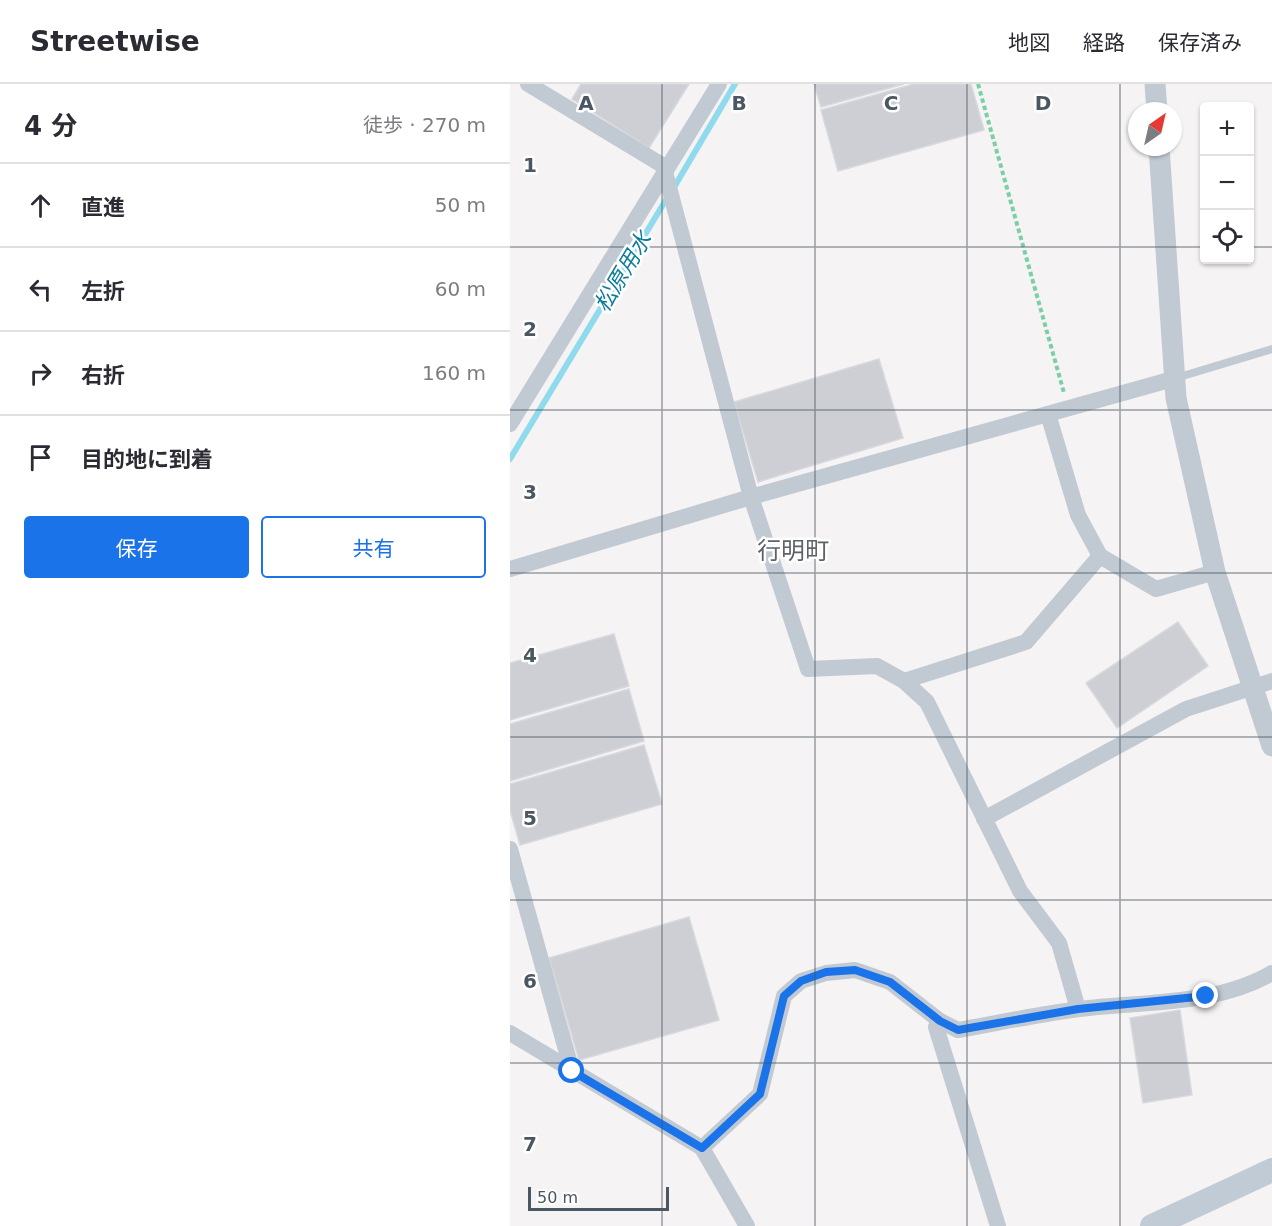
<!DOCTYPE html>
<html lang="ja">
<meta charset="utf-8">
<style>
:root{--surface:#fff;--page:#f2f2f3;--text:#2b2b33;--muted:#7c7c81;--line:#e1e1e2;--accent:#1a73e8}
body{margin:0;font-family:"DejaVu Sans","Noto Sans JP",sans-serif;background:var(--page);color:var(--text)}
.controls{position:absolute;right:18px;top:18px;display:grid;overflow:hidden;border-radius:6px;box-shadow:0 2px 4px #0004}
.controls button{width:54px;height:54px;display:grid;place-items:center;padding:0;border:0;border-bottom:2px solid var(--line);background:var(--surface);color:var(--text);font:30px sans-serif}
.compass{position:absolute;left:618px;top:18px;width:54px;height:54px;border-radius:50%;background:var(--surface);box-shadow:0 2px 4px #0004;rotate:34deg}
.scale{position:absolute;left:18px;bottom:15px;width:141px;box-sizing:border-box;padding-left:6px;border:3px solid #4a5661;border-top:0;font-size:16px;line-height:21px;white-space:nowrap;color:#4a5661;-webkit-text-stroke:4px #fff;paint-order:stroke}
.stop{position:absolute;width:18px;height:18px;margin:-14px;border:4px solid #1a73e8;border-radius:50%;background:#fff}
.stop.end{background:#1a73e8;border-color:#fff;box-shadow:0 2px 6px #0008}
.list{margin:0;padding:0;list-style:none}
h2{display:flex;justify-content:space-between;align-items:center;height:78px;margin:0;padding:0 24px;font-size:26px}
h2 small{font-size:20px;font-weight:400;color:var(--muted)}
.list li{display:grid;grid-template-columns:39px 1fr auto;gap:18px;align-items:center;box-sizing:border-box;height:84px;padding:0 24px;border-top:2px solid var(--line)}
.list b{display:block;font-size:22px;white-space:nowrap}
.list em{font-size:20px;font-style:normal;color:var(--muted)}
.actions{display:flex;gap:12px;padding:18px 24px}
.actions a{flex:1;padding:14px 0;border:2px solid var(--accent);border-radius:6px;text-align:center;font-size:21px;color:var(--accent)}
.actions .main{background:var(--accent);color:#fff}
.icon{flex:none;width:33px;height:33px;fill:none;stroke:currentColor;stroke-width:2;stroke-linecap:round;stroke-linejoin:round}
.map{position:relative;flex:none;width:762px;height:1142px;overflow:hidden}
header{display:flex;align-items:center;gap:36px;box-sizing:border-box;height:84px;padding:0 30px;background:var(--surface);border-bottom:2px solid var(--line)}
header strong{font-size:28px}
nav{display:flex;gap:33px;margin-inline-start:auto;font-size:21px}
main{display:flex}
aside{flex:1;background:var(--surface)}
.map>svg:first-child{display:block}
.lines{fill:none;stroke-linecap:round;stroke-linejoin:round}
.stream{stroke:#90daee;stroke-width:6}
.building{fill:#cdcfd5;stroke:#d7d9de;stroke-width:1.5}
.path{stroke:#7ad0a6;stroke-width:4;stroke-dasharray:4.5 3;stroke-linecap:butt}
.service{stroke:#c1cad2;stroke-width:8}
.minor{stroke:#c1cad2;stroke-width:16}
.tertiary{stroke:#c1cad2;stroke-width:21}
.secondary{stroke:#c1cbd6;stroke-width:24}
.route{stroke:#1a73e8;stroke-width:8}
.grid{fill:none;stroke:#4a5661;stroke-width:1.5;stroke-opacity:0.55}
.labels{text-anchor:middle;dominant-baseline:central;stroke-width:5;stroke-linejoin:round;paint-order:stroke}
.water-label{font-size:22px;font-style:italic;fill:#0c7c9b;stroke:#fff}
.quarter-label{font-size:24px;fill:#5f6368;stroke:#fff}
.grid-label{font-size:20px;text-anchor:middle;font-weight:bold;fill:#4a5661;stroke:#fff;stroke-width:5;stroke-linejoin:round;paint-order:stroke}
</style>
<header>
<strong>Streetwise</strong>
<nav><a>地図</a><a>経路</a><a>保存済み</a></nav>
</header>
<main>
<aside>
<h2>4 分<small>徒歩 · 270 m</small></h2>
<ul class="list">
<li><svg class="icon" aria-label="ahead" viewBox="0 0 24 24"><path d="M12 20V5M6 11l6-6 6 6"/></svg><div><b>直進</b></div><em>50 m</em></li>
<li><svg class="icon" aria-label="left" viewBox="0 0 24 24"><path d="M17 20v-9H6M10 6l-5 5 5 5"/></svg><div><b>左折</b></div><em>60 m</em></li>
<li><svg class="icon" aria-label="right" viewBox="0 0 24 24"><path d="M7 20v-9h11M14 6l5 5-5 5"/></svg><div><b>右折</b></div><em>160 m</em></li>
<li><svg class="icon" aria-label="arrive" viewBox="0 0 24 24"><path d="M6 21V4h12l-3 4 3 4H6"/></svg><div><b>目的地に到着</b></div></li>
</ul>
<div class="actions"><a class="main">保存</a><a>共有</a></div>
</aside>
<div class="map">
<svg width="762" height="1142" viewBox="0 0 762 1142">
<rect width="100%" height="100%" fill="#f5f3f3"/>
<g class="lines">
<g class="stream">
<path d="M 163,105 L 225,0"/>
<path d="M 0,375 L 157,114"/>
</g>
</g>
<g class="building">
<path d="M 71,0 L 179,0 L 139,64 L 62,15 Z"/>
<path d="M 304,0 L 394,0 L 311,23 Z"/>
<path d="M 404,0 L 461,0 L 474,46 L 328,87 L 311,26 Z"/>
<path d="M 369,275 L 393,354 L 248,398 L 224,318 Z"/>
<path d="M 668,538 L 698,582 L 607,644 L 576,599 Z"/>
<path d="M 104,550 L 119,602 L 0,636 L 0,579 Z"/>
<path d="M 119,605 L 134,657 L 0,697 L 0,640 Z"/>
<path d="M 134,661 L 152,720 L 10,761 L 0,726 L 0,700 Z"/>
<path d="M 179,833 L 209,936 L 69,976 L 39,874 Z"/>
<path d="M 670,926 L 682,1011 L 633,1019 L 620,934 Z"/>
</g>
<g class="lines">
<path class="path" d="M 468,0 L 554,309"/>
<path class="service" d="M 666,294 L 762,265"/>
<g class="minor">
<path d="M 18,0 L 157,84"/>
<path d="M 155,88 L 241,413 L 298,585 L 367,582 L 394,597 L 417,618 L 510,807 L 549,859 L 568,925"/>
<path d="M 538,330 L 568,431 L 590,472 L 646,505 L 705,488"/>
<path d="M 0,340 L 209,0"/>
<path d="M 0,485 L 241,413 L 663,295"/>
<path d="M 394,597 L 516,558 L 590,472"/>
<path d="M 474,735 L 676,625 L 762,597"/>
<path d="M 0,765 L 62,987"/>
<path d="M 430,937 L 426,943 L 488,1142"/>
<path d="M 0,949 L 192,1064 L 237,1142"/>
<path d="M 192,1064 L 250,1010 L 274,912 L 291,897 L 316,889 L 345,886 L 380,898 L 430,937 L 448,946 C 488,939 529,930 570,925 C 633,917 706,922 762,889"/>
</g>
<g class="tertiary">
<path d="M 645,0 L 647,27"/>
<path d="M 649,63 L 666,314 L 705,488 L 762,662"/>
</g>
<path class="secondary" d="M 642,1142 L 762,1086"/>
</g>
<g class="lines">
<path class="route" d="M 62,987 L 192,1064 L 250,1010 L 274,912 L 291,897 L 316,888 L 345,886 L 380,898 L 430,937 L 448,946 L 568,925 L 696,912"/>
</g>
<path class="grid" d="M 152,0 L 152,1142M 305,0 L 305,1142M 457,0 L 457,1142M 610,0 L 610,1142M 0,163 L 694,163M 740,163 L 762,163M 0,326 L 762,326M 0,489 L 762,489M 0,653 L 762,653M 0,816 L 762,816M 0,979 L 762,979"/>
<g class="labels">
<g class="water-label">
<text transform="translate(113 188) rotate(-59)">松原用水</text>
</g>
<g class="quarter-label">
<text x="283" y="467">行明町</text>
</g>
</g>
<g class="grid-label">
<text x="76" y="26">A</text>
<text x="229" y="26">B</text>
<text x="381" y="26">C</text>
<text x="533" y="26">D</text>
<text x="20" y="88">1</text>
<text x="20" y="252">2</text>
<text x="20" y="415">3</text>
<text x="20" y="578">4</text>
<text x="20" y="741">5</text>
<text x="20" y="904">6</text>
<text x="20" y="1067">7</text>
</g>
</svg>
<div class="controls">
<button>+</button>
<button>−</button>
<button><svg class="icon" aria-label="locate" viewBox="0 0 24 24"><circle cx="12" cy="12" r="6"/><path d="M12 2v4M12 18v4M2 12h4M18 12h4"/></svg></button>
</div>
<svg class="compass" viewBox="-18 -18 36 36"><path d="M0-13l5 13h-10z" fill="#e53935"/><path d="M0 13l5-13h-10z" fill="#7c7c81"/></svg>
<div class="scale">50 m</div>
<div class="stop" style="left:62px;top:987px"></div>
<div class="stop end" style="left:696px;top:912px"></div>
</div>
</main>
